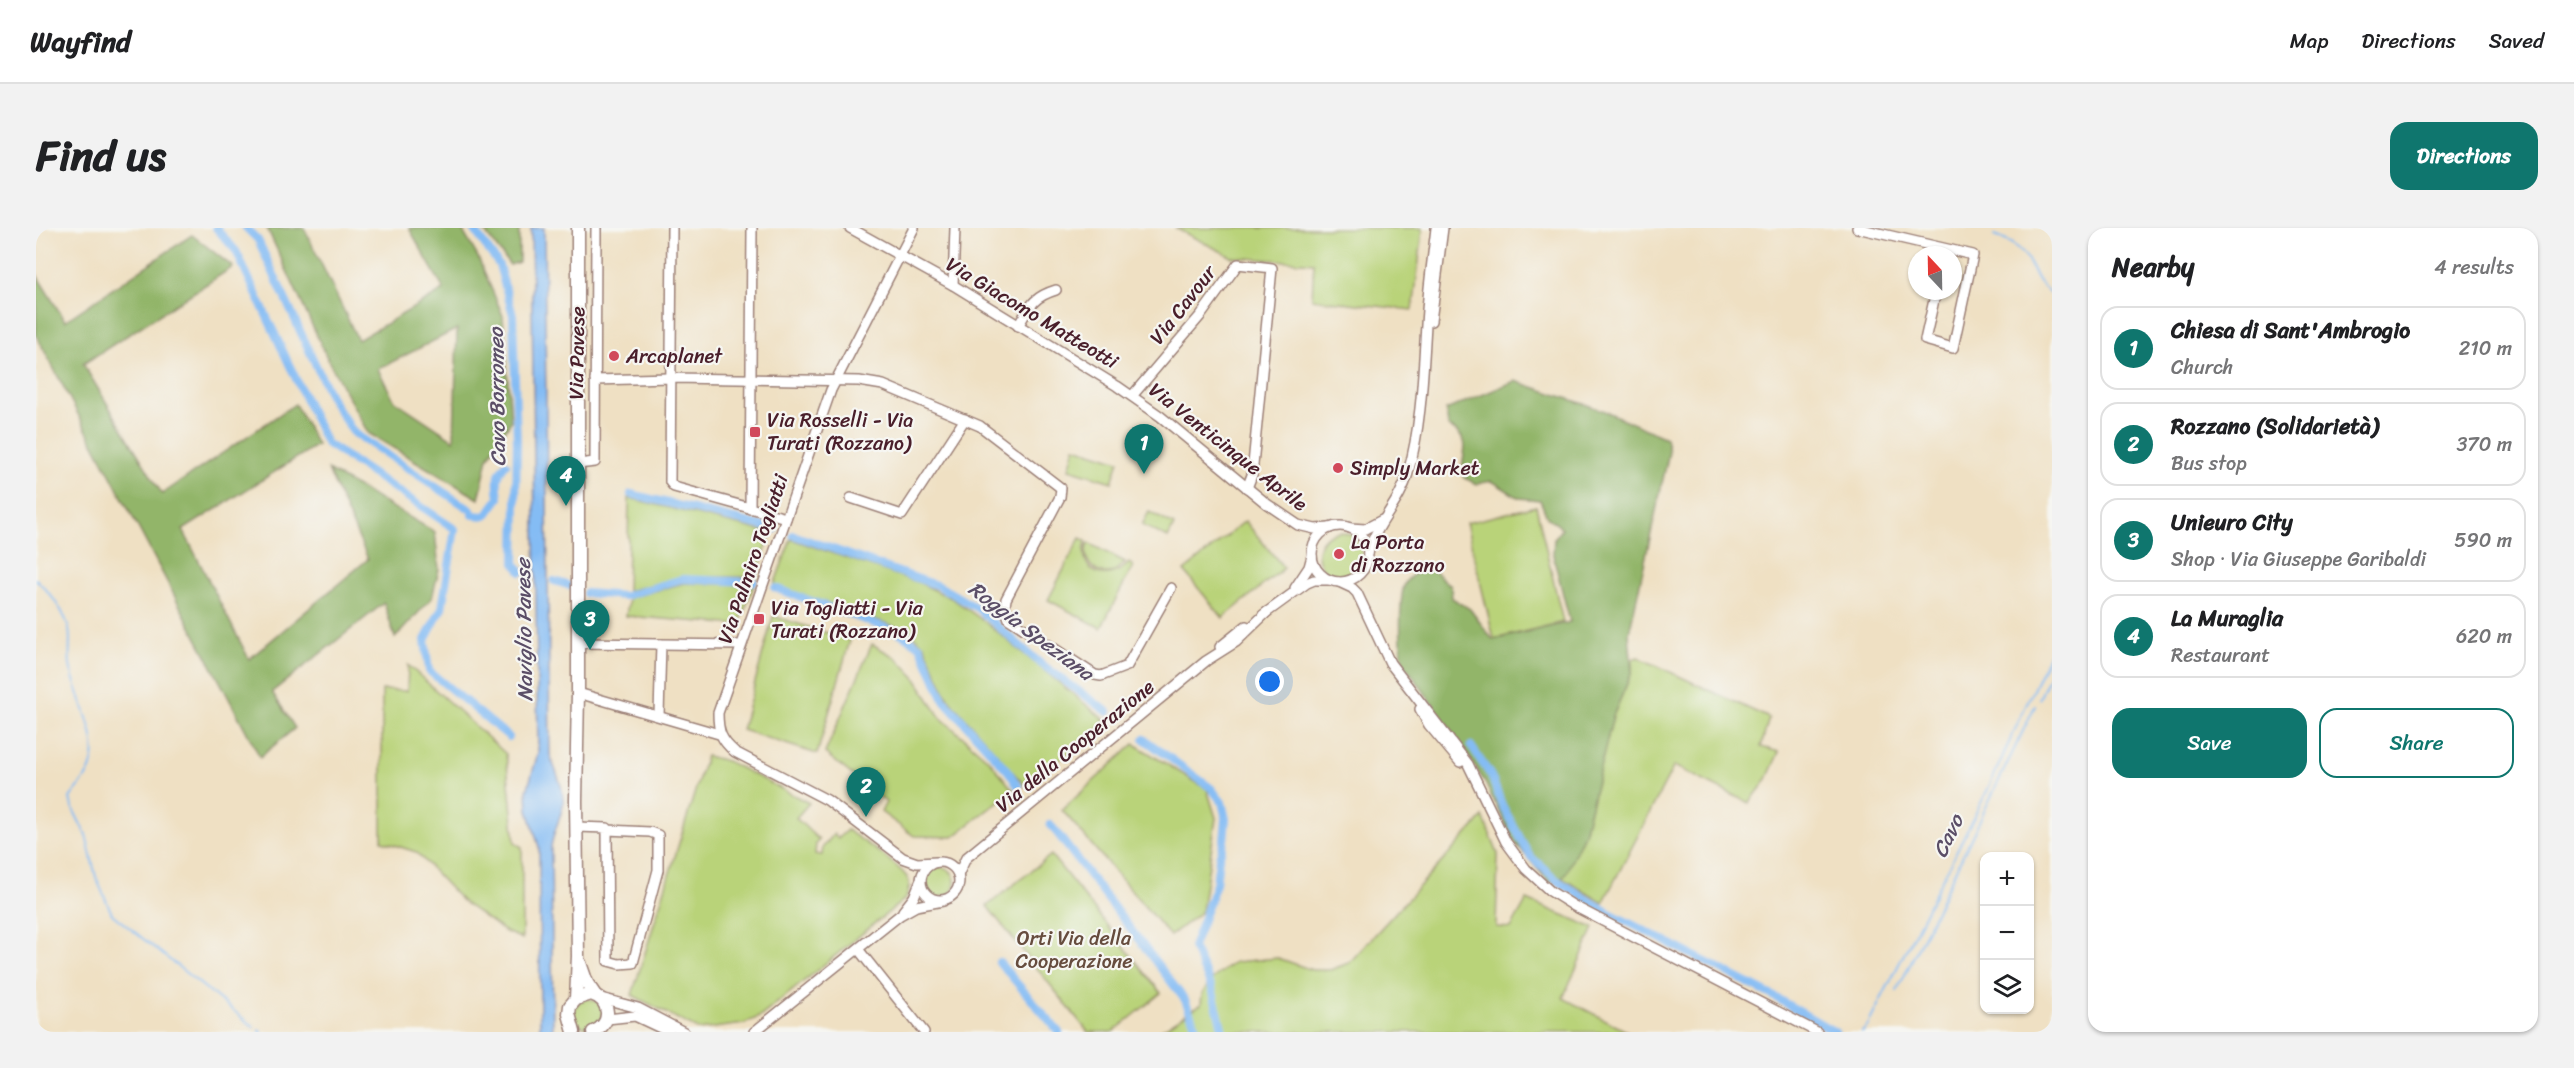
<!DOCTYPE html>
<meta charset="utf-8">
<style>
:root{--surface:#fff;--page:#f2f2f2;--text:#202124;--muted:#757577;--line:#e0e0e0;--accent:#0f766e}
body{margin:0;font-family:Sriracha,sans-serif;background:var(--page);color:var(--text)}
.controls{position:absolute;right:18px;bottom:18px;display:grid;overflow:hidden;border-radius:12px;box-shadow:0 2px 4px #0004}
.controls button{width:54px;height:54px;display:grid;place-items:center;padding:0;border:0;border-bottom:2px solid var(--line);background:var(--surface);color:var(--text);font:30px sans-serif}
.compass{position:absolute;left:1872px;top:18px;width:54px;height:54px;border-radius:50%;background:var(--surface);box-shadow:0 2px 4px #0004;rotate:338deg}
.you{position:absolute;left:1234px;top:454px;width:21px;height:21px;margin:-15px;border:4px solid #fff;border-radius:50%;background:#1a73e8;box-shadow:0 0 0 9px #1a73e833}
.badge{display:grid;place-items:center;width:39px;height:39px;border-radius:50%;background:var(--accent);color:#fff;font-size:20px;font-weight:700}
.pin{position:absolute;translate:-50% -50px;filter:drop-shadow(0 2px 3px #0008)}
.pin::after{content:'';position:absolute;top:32px;width:21px;height:18px;background:inherit;clip-path:polygon(0 0,100% 0,50% 100%)}
.list{margin:0;padding:0;list-style:none}
h2{display:flex;justify-content:space-between;align-items:center;height:78px;margin:0;padding:0 24px;font-size:26px}
h2 small{font-size:20px;font-weight:400;color:var(--muted)}
.list li{display:grid;grid-template-columns:39px 1fr auto;gap:18px;align-items:center;box-sizing:border-box;height:84px;margin:0 12px 12px;padding:0 12px;border:2px solid var(--line);border-radius:18px}
.list b{display:block;font-size:22px;white-space:nowrap}
.list p{margin:0;font-size:20px;white-space:nowrap;color:var(--muted)}
.list em{font-size:20px;font-style:normal;color:var(--muted)}
.actions{display:flex;gap:12px;padding:18px 24px}
.actions a{flex:1;padding:14px 0;border:2px solid var(--accent);border-radius:18px;text-align:center;font-size:21px;color:var(--accent)}
.actions .main{background:var(--accent);color:#fff}
.icon{flex:none;width:33px;height:33px;fill:none;stroke:currentColor;stroke-width:2;stroke-linecap:round;stroke-linejoin:round}
.map{position:relative;flex:none;width:2016px;height:804px;overflow:hidden;border-radius:18px}
header{display:flex;align-items:center;gap:36px;box-sizing:border-box;height:84px;padding:0 30px;background:var(--surface);border-bottom:2px solid var(--line)}
header strong{font-size:28px}
nav{display:flex;gap:33px;margin-inline-start:auto;font-size:21px}
.intro{display:flex;align-items:center;justify-content:space-between;box-sizing:border-box;height:144px;padding:0 36px}
h1{margin:0;font-size:42px}
.button{padding:15px 27px;border-radius:18px;background:var(--accent);color:#fff;font-size:21px;font-weight:700}
main{display:flex;gap:36px;padding:0 36px}
aside{flex:1;background:var(--surface);border-radius:18px;box-shadow:0 2px 4px #0004}
.map>svg:first-child{display:block}
.green{fill:#b9d379;stroke:#827952;stroke-width:1.5}
.forest{fill:#92b569;stroke:#6e6a4a;stroke-width:1.5;fill-rule:evenodd}
.water{fill:#84bcf4;stroke:#676e90;stroke-width:1.5}
.lines{fill:none;stroke-linecap:round;stroke-linejoin:round}
.stream{stroke:#84bcf4;stroke-width:2}
.canal{stroke:#84bcf4;stroke-width:8}
.minor-casing{stroke:#9c8077;stroke-width:12}
.major-casing{stroke:#9c8077;stroke-width:15}
.minor{stroke:#fff;stroke-width:9}
.major{stroke:#fff;stroke-width:12}
.poi-dot{fill:#d1495b;stroke:#f6f6f2;stroke-width:2}
.labels{text-anchor:middle;dominant-baseline:central;stroke-width:4.5;stroke-linejoin:round;paint-order:stroke}
.street-label{font-size:20px;fill:#4a1f2b;stroke:#f6f6f2}
.poi-label{font-size:20px;fill:#4a1f2b;stroke:#f6f6f2;text-anchor:start}
.park-label{font-size:20px;fill:#664c3e;stroke:#f6f6f2}
.water-label{font-size:21px;font-style:italic;fill:#5b4e67;stroke:#f6f6f2}
</style>
<header>
<strong>Wayfind</strong>
<nav><a>Map</a><a>Directions</a><a>Saved</a></nav>
</header>
<div class="intro"><h1>Find us</h1><a class="button">Directions</a></div>
<main>
<div class="map">
<svg width="2016" height="804" viewBox="0 0 2016 804">
<rect width="100%" height="100%" fill="#f6f6f2"/>
<filter id="ink" filterUnits="userSpaceOnUse"><feTurbulence type="fractalNoise" baseFrequency=".0167" numOctaves="2"/><feDisplacementMap in="SourceGraphic" scale="12" xChannelSelector="R" yChannelSelector="G"/><feConvolveMatrix kernelMatrix="1 2 1 2 8 2 1 2 1" color-interpolation-filters="sRGB"/></filter>
<filter id="wash" filterUnits="userSpaceOnUse"><feTurbulence type="fractalNoise" baseFrequency=".008" numOctaves="4" result="noise"/><feDisplacementMap in="SourceGraphic" scale="24" xChannelSelector="R" yChannelSelector="G"/><feGaussianBlur stdDeviation="1.35" result="paint"/><feColorMatrix in="noise" values="0 0 0 0 0 0 0 0 0 0 0 0 0 0 0 0 0 1.4 0 .05"/><feComposite in="paint" operator="in"/></filter>
<g filter="url(#wash)">
<rect width="100%" height="100%" fill="#efe0c3"/>
<g class="green">
<path d="M 1139,0 L 1387,0 L 1377,82 L 1276,71 L 1278,35 L 1196,29 Z"/>
<path d="M 1039,219 L 1083,233 L 1076,254 L 1033,241 Z"/>
<path d="M 593,270 L 735,305 L 720,349 L 646,349 L 591,363 Z"/>
<path d="M 1500,278 L 1527,394 L 1458,411 L 1430,295 Z"/>
<path d="M 1113,284 L 1138,297 L 1132,310 L 1106,297 Z"/>
<path d="M 1209,293 L 1248,340 L 1187,390 L 1148,343 Z"/>
<circle cx="1304" cy="326" r="22"/>
<path d="M 1044,310 L 1050,313 C 1041,345 1071,357 1093,335 L 1097,338 L 1065,400 L 1012,372 Z"/>
<path d="M 755,311 L 884,355 L 917,371 L 949,394 L 1071,494 L 990,559 L 912,470 L 888,417 L 873,403 L 738,357 Z"/>
<path d="M 1052,315 L 1089,334 L 1078,344 C 1059,349 1045,333 1052,315 Z"/>
<path d="M 648,355 L 718,357 L 703,397 L 590,388 L 593,370 Z"/>
<path d="M 737,388 L 814,412 L 781,526 L 706,502 Z"/>
<path d="M 836,416 L 861,430 L 879,449 L 904,489 L 954,533 L 977,562 L 917,609 L 878,608 L 845,584 L 850,574 L 789,525 Z"/>
<path d="M 1602,429 L 1733,490 L 1725,519 L 1743,524 L 1730,553 L 1713,575 L 1638,538 L 1567,675 L 1526,650 L 1548,606 L 1577,488 L 1596,444 L 1596,431 Z"/>
<path d="M 372,437 L 470,526 L 479,615 L 486,619 L 486,711 L 468,703 L 426,673 L 380,624 L 346,613 L 346,462 L 371,463 Z"/>
<path d="M 1098,516 L 1171,561 L 1180,590 L 1166,683 L 1134,708 L 1026,582 Z"/>
<path d="M 670,528 L 691,533 L 773,575 L 760,590 L 783,612 L 780,616 L 779,626 L 786,627 L 787,619 L 798,606 L 802,610 L 811,602 C 824,611 867,639 872,651 C 875,657 872,664 870,670 L 725,788 L 708,796 L 663,802 L 596,767 Z"/>
<path d="M 1447,589 L 1462,626 L 1460,699 L 1475,700 L 1491,672 L 1558,700 L 1527,770 L 1592,804 L 1122,804 L 1165,776 L 1166,766 L 1176,751 L 1199,734 L 1242,730 L 1276,742 L 1294,742 L 1313,735 Z"/>
<path d="M 1015,627 L 1125,765 L 1077,804 L 1052,804 L 951,678 Z"/>
<circle cx="904" cy="654" r="15"/>
<circle cx="552" cy="785" r="14"/>
</g>
<g class="forest">
<path d="M 231,0 L 268,0 L 322,112 L 408,62 L 373,0 L 425,0 L 442,29 L 467,88 L 475,193 L 452,230 L 443,271 L 332,205 L 293,134 ZM 421,101 L 418,212 L 358,172 L 342,141 Z"/>
<path d="M 446,0 L 483,0 L 483,34 L 474,37 Z"/>
<path d="M 156,7 L 197,39 L 47,136 L 126,266 L 259,176 L 281,217 L 147,302 L 213,431 L 332,331 L 292,242 L 399,304 L 403,341 L 396,370 L 359,410 L 348,375 L 236,464 L 259,500 L 224,529 L 0,107 L 0,46 L 29,93 Z"/>
<path d="M 1479,153 L 1569,183 L 1630,210 L 1633,224 L 1593,405 L 1596,444 L 1577,488 L 1548,606 L 1531,643 L 1522,656 L 1513,654 L 1479,615 L 1448,553 L 1424,515 L 1367,434 C 1364,419 1363,373 1368,358 C 1371,348 1384,343 1393,339 L 1415,358 L 1416,370 L 1434,381 L 1457,412 L 1534,394 L 1517,327 L 1518,311 L 1526,300 L 1511,289 L 1504,272 L 1483,270 L 1456,253 L 1440,256 L 1427,249 C 1422,225 1442,215 1412,198 L 1410,182 Z"/>
</g>
<path class="water" d="M 495,0 L 508,0 L 514,527 C 519,543 529,560 527,577 C 524,592 517,604 515,619 L 517,804 L 504,804 L 503,619 L 492,582 L 491,563 L 502,525 Z"/>
<g class="lines">
<g class="stream">
<path d="M 1959,8 C 1968,11 1982,18 1988,26 C 1999,41 1997,54 2016,65"/>
<path d="M 0,351 C 12,363 23,376 30,392 C 37,406 32,422 34,437 C 39,465 64,508 56,535 C 53,548 42,559 34,570 L 36,579 L 50,607 L 60,649 L 76,686 L 218,799"/>
<path d="M 2003,471 L 2016,443"/>
<path d="M 1861,763 L 1999,478"/>
<path d="M 223,802 L 225,804"/>
<path d="M 1826,804 L 1831,799 L 1952,561 L 2016,420"/>
</g>
<g class="canal">
<path d="M 180,0 L 200,23 L 290,215 L 419,301 L 406,380 L 389,412 L 393,443 L 473,509"/>
<path d="M 210,0 L 222,12 L 296,172 L 318,205 L 435,282 L 437,287 L 450,288 L 463,270 C 461,256 460,246 470,236"/>
<path d="M 437,0 L 463,37 L 477,87 L 481,214 L 479,335 L 485,344"/>
<path d="M 521,243 L 534,245"/>
<path d="M 595,266 L 739,301"/>
<path d="M 757,307 L 903,358 L 941,380 L 1004,435 L 1072,484"/>
<path d="M 518,353 L 535,358"/>
<path d="M 739,360 L 862,404 L 884,418 L 908,472 L 972,543 L 982,558"/>
<path d="M 550,365 L 589,368 L 646,351 L 718,354"/>
<path d="M 1108,511 L 1175,560 L 1186,574 L 1190,591 L 1188,613 L 1183,630 L 1180,656 L 1157,719 L 1176,760 L 1187,804"/>
<path d="M 1435,518 L 1455,548 L 1466,577 L 1494,628 L 1522,653 L 1570,683 L 1737,768 L 1799,804"/>
<path d="M 1014,596 L 1149,772 L 1162,804"/>
<path d="M 963,734 L 1023,804"/>
</g>
</g>
</g>
<g filter="url(#ink)">
<g class="lines">
<defs>
<g id="minor">
<path d="M 636,0 L 634,254 L 638,259 L 750,290"/>
<path d="M 814,0 L 917,57 L 1081,158 L 1124,188 L 1231,276 L 1262,297 L 1279,301 L 1294,300"/>
<path d="M 878,0 L 795,162 L 682,485 C 682,504 685,512 699,524 L 791,572 L 867,630 L 881,635 L 901,634"/>
<path d="M 1821,0 L 1937,27 L 1917,120 L 1889,112 L 1900,63"/>
<path d="M 917,57 L 919,0"/>
<path d="M 1395,93 L 1407,0"/>
<path d="M 982,98 C 994,78 997,69 1020,62"/>
<path d="M 559,152 L 634,150 L 823,153 L 847,157 L 944,198 L 1025,260 L 1024,269 L 970,371 L 969,378 L 973,391 L 1059,447 L 1065,448 L 1091,438 L 1135,360"/>
<path d="M 1096,168 L 1165,87 L 1202,36 L 1236,40 L 1216,247 L 1211,260"/>
<path d="M 542,236 L 559,234 L 559,231 L 560,0"/>
<path d="M 815,270 L 866,287 L 929,191"/>
<path d="M 714,281 L 716,0"/>
<circle cx="1304" cy="326" r="28"/>
<path d="M 1314,300 L 1329,301 L 1346,292"/>
<path d="M 1332,326 C 1339,296 1364,276 1372,245 C 1387,192 1387,136 1391,82 C 1393,55 1397,27 1400,0"/>
<path d="M 1303,354 L 1316,360 L 1321,365 L 1354,435 L 1432,536 L 1470,614 L 1490,641 L 1514,663 L 1538,678 L 1781,804"/>
<path d="M 1259,360 L 1273,339 L 1276,328"/>
<path d="M 1227,387 L 1271,355 L 1278,352 L 1292,352"/>
<path d="M 542,415 L 705,417"/>
<path d="M 1184,419 L 1210,398"/>
<path d="M 542,465 L 683,506"/>
<path d="M 1384,481 L 1393,497 L 1424,534"/>
<path d="M 623,487 L 625,416"/>
<path d="M 540,599 L 571,600 L 571,602 L 572,733 L 583,736 L 597,735 L 622,642 L 622,607 L 614,604 L 571,602"/>
<circle cx="904" cy="653" r="19"/>
<path d="M 922,647 L 930,630 L 1170,433 L 1200,414 L 1231,384"/>
<path d="M 867,683 L 878,669 L 884,654"/>
<path d="M 822,721 L 888,804"/>
<path d="M 565,770 L 602,780 L 648,804"/>
<path d="M 571,791 L 599,788 L 633,804"/>
<path d="M 718,804 L 864,687 L 880,678 L 907,673"/>
</g>
<g id="major">
<path d="M 544,735 L 551,755 L 559,767"/>
<path d="M 540,771 L 555,766 C 575,772 577,796 557,804"/>
<path d="M 538,804 L 533,786 L 534,778 L 540,771 L 542,728 L 540,573 L 542,465 L 542,0"/>
</g>
</defs>
<use href="#minor" class="minor-casing"/>
<use href="#major" class="major-casing"/>
<use href="#minor" class="minor"/>
<use href="#major" class="major"/>
</g>
</g>
<g class="poi-dot">
<circle cx="578" cy="128" r="6"/>
<rect x="713" y="198" width="12" height="12" rx="3"/>
<circle cx="1302" cy="240" r="6"/>
<circle cx="1303" cy="326" r="6"/>
<rect x="717" y="385" width="12" height="12" rx="3"/>
</g>
<g class="labels">
<g class="street-label">
<text transform="translate(1147 77) rotate(-52)">Via Cavour</text>
<text transform="translate(996 85) rotate(31)">Via Giacomo Matteotti</text>
<text transform="translate(541 125) rotate(-89)">Via Pavese</text>
<text transform="translate(1192 219) rotate(38)">Via Venticinque Aprile</text>
<text transform="translate(717 331) rotate(-71)">Via Palmiro Togliatti</text>
<text transform="translate(1039 518) rotate(-39)">Via della Cooperazione</text>
</g>
<g class="poi-label">
<text x="590" y="128">Arcaplanet</text>
<text x="731" y="192">Via Rosselli - Via<tspan x="731" dy="23">Turati (Rozzano)</tspan></text>
<text x="1314" y="240">Simply Market</text>
<text x="1315" y="314">La Porta<tspan x="1315" dy="23">di Rozzano</tspan></text>
<text x="735" y="380">Via Togliatti - Via<tspan x="735" dy="23">Turati (Rozzano)</tspan></text>
</g>
<g class="park-label">
<text x="1038" y="710">Orti Via della<tspan x="1038" dy="23">Cooperazione</tspan></text>
</g>
<g class="water-label">
<text transform="translate(461 169) rotate(-91)">Cavo Borromeo</text>
<text transform="translate(488 402) rotate(-91)">Naviglio Pavese</text>
<text transform="translate(995 403) rotate(37)">Roggia Speziana</text>
<text transform="translate(1912 608) rotate(-64)">Cavo</text>
</g>
</g>
</svg>
<div class="controls">
<button>+</button>
<button>−</button>
<button><svg class="icon" aria-label="layers" viewBox="0 0 24 24"><path d="M12 4l9 5-9 5-9-5zM3 14l9 5 9-5"/></svg></button>
</div>
<svg class="compass" viewBox="-18 -18 36 36"><path d="M0-13l5 13h-10z" fill="#e53935"/><path d="M0 13l5-13h-10z" fill="#757577"/></svg>
<div class="you"></div>
<div class="pin badge" style="left:1108px;top:246px">1</div>
<div class="pin badge" style="left:830px;top:589px">2</div>
<div class="pin badge" style="left:554px;top:422px">3</div>
<div class="pin badge" style="left:530px;top:278px">4</div>
</div>
<aside>
<h2>Nearby<small>4 results</small></h2>
<ul class="list">
<li><span class="badge">1</span><div><b>Chiesa di Sant'Ambrogio</b><p>Church</p></div><em>210 m</em></li>
<li><span class="badge">2</span><div><b>Rozzano (Solidarietà)</b><p>Bus stop</p></div><em>370 m</em></li>
<li><span class="badge">3</span><div><b>Unieuro City</b><p>Shop · Via Giuseppe Garibaldi</p></div><em>590 m</em></li>
<li><span class="badge">4</span><div><b>La Muraglia</b><p>Restaurant</p></div><em>620 m</em></li>
</ul>
<div class="actions"><a class="main">Save</a><a>Share</a></div>
</aside>
</main>
